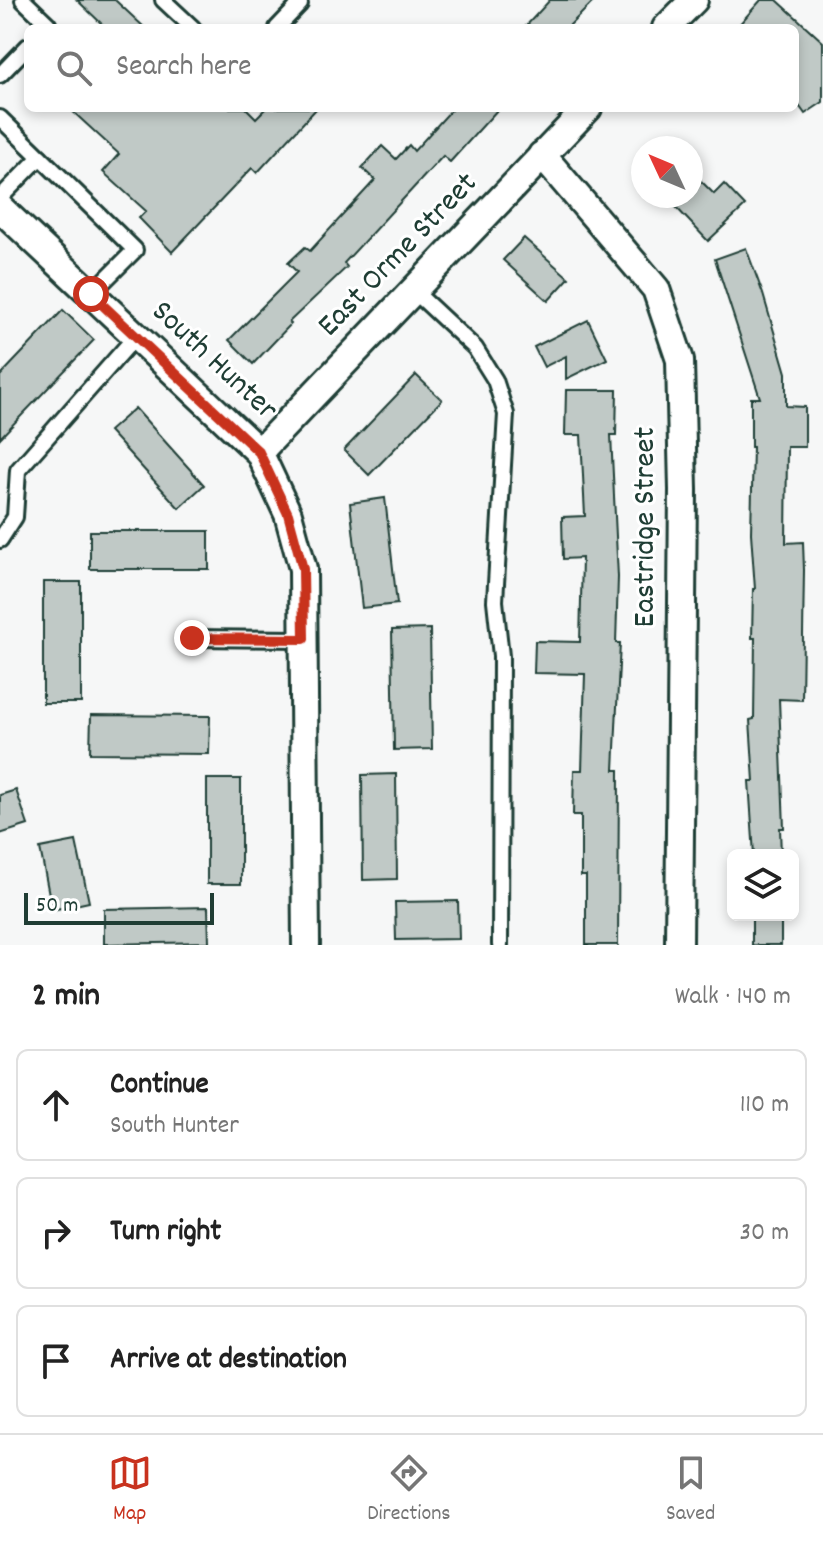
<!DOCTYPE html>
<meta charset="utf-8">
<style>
:root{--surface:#fff;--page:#f6f6f6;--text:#222;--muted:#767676;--line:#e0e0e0;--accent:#c8321e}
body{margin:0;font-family:Dekko,sans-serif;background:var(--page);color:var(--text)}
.controls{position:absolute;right:24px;bottom:24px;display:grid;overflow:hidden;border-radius:12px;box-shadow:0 4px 12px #0003}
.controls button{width:72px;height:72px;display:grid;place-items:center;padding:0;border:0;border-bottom:2px solid var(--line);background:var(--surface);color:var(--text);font:40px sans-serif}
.compass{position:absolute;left:631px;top:136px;width:72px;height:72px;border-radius:50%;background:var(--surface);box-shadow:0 4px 12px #0003;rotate:314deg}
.scale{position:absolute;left:24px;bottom:20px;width:190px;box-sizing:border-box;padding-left:8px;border:4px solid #1f3d34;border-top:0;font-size:22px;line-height:28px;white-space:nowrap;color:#1f3d34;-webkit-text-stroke:6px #fff;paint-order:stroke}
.stop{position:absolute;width:24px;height:24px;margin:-18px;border:6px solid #c8321e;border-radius:50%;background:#fff}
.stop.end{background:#c8321e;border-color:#fff;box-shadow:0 2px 8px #0008}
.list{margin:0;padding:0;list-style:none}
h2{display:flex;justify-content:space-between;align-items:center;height:104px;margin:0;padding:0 32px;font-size:34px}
h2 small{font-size:26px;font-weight:400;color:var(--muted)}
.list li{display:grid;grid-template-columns:52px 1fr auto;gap:24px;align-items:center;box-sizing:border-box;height:112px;margin:0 16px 16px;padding:0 16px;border:2px solid var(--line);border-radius:12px}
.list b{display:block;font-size:30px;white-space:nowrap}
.list p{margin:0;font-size:26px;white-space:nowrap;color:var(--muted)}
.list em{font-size:26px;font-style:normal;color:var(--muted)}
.icon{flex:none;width:44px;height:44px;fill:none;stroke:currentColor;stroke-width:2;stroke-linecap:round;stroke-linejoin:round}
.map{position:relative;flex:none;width:823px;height:945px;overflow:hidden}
.search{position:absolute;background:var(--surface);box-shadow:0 4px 12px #0003;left:24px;right:24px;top:24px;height:88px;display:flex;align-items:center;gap:20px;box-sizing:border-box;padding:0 28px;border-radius:12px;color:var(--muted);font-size:30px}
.sheet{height:488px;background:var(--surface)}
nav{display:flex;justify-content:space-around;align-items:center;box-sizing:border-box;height:112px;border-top:2px solid var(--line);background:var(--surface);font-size:22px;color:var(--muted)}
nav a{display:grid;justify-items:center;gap:4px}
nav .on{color:var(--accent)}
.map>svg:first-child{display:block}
.building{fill:#c0c9c6;stroke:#1f3d34;stroke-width:2}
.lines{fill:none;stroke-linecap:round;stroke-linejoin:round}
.service-casing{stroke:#1f3d34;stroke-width:20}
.minor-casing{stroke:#1f3d34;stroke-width:32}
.service{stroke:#fff;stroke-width:14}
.minor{stroke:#fff;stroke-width:26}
.route{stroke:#c8321e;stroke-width:10}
.labels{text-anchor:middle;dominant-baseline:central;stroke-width:6;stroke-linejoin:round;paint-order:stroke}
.street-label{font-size:32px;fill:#1f3d34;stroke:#fff}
</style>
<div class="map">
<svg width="823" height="945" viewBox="0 0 823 945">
<rect width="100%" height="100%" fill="#f6f7f7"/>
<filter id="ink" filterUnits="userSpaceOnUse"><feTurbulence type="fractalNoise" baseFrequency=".0125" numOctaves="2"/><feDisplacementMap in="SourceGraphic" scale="16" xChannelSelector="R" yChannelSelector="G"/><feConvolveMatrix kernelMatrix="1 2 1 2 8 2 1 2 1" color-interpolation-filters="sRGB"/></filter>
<g filter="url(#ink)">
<g class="building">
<path d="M 77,0 L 115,0 L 145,28 L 106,28 Z"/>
<path d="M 550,0 L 595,0 L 567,28 L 524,28 Z"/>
<path d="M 761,0 L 777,0 L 823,42 L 823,102 L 805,114 L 795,100 L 795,28 L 736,28 Z"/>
<path d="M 69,108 L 246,108 L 256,118 L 266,108 L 317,108 L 257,173 L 252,168 L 172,252 L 139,218 L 146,211 L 103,172 L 119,154 Z"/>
<path d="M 453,108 L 499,108 L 450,162 L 443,156 L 344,263 L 347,267 L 289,322 L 291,324 L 253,364 L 229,340 L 297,272 L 288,263 L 305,247 L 310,251 L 375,180 L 362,168 L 382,146 L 396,159 L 409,145 L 414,151 Z"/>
<path d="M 700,180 L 714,194 L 724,184 L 745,206 L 708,241 L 674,205 L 684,196 L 691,196 L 691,189 Z"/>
<path d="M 524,238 L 569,278 L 548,301 L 503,260 Z"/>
<path d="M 746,248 L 763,294 L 786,373 L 786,406 L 805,407 L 805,447 L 787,447 L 786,543 L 803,542 L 804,570 L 802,700 L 779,699 L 784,828 L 780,828 L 781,855 L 754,855 L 749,781 L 754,781 L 750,720 L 754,719 L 755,638 L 752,638 L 753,589 L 755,589 L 751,533 L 753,447 L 751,447 L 751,398 L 760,398 L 715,259 Z"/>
<path d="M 63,310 L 94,340 L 0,438 L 0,376 Z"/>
<path d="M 588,320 L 607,359 L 566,379 L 566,356 L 544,367 L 534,347 Z"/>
<path d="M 416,375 L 442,400 L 369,475 L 344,450 Z"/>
<path d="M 566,390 L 617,390 L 616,435 L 611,435 L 618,577 L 616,643 L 620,643 L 614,770 L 619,770 L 618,945 L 586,945 L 586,876 L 581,876 L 581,815 L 573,815 L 574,770 L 582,770 L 585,674 L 534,673 L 535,641 L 580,642 L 582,558 L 563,559 L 562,517 L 585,516 L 581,435 L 565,435 Z"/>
<path d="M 135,408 L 204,485 L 179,508 L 109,431 Z"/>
<path d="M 385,498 L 397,604 L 362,608 L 350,503 Z"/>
<rect x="90" y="531" width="119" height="38"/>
<rect x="43" y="582" width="38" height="121"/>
<path d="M 430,629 L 432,749 L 394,750 L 392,630 Z"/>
<path d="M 91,715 L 210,716 L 209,754 L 90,753 Z"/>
<path d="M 396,774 L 397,879 L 363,880 L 362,775 Z"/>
<rect x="207" y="779" width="34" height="105"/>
<path d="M 16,790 L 28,825 L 0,834 L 0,795 Z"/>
<path d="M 76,841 L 89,902 L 52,910 L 40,848 Z"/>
<path d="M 458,901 L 459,939 L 396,940 L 395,902 Z"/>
<path d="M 208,907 L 209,942 L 104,944 L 104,909 Z"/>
<rect x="752" y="915" width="29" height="30"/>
</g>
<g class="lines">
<defs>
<g id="service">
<path d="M 23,0 L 48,24 L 45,28"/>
<path d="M 163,0 L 193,28"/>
<path d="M 277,28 L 300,4 L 296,0"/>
<path d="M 0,75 L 28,46"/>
<path d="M 0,118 L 40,157"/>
<path d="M 0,198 L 40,157 L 135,250 L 91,294"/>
<path d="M 413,290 L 475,348 L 495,380 L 506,414 L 495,601 L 501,656 L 500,945"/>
<path d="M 0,540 L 15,517 L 18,470 L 136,336"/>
<path d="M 192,638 L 304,639"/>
</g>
<g id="minor">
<path d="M 666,28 L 694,0"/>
<path d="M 542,155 L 656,289 L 680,360 L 683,490 L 679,945"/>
<path d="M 0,208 L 259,452 L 288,514 L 303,569 L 306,945"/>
<path d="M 259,452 L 588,108"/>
</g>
</defs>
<use href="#service" class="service-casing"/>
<use href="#minor" class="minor-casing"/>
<use href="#service" class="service"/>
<use href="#minor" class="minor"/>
</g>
</g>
<g class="lines" filter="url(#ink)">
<path class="route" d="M 91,294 L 259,452 L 288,514 L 303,569 L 304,639 L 192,638"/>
</g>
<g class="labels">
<g class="street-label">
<text transform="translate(399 256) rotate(-46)">East Orme Street</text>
<text transform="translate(213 362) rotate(43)">South Hunter</text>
<text transform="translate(647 527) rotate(-90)">Eastridge Street</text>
</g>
</g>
</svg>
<div class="controls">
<button><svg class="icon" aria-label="layers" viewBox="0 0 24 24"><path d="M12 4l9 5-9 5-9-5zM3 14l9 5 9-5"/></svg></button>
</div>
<svg class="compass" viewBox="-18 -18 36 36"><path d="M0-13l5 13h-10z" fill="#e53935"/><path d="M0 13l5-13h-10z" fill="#767676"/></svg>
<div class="scale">50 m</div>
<div class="stop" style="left:91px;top:294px"></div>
<div class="stop end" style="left:192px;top:638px"></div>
<div class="search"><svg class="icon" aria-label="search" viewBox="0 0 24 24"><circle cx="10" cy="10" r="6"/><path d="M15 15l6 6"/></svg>Search here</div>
</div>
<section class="sheet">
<h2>2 min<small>Walk · 140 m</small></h2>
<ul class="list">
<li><svg class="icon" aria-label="ahead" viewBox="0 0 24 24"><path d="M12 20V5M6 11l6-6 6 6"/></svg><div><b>Continue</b><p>South Hunter</p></div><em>110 m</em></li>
<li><svg class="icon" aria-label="right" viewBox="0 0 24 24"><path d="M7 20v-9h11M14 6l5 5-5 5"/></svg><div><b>Turn right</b></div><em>30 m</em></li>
<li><svg class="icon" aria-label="arrive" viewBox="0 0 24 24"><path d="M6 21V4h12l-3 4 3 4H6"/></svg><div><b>Arrive at destination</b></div></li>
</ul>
</section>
<nav>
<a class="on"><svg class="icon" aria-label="map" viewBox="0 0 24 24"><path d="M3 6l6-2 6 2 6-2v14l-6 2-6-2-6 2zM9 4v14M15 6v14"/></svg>Map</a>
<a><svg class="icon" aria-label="directions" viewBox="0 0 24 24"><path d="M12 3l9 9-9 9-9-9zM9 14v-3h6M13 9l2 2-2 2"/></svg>Directions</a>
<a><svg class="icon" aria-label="saved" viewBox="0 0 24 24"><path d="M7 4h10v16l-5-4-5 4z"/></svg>Saved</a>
</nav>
